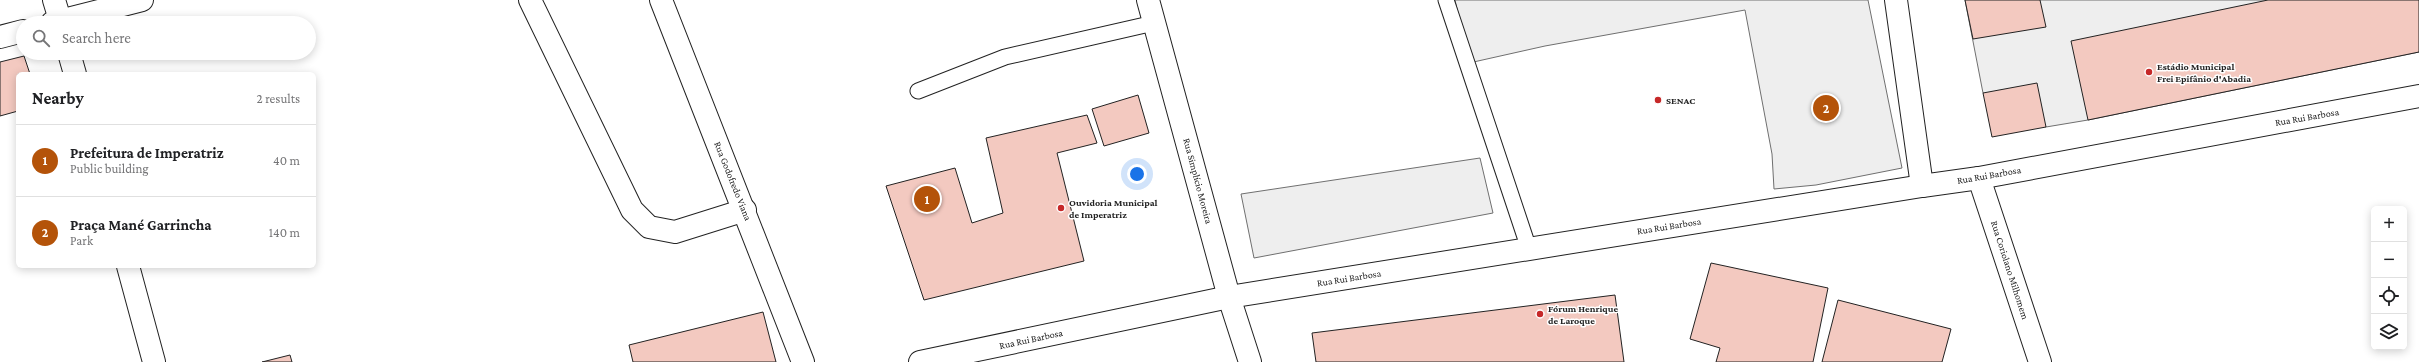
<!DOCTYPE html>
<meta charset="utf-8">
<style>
:root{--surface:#fff;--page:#f2f2f2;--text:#202124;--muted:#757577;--line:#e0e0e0;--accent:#b45309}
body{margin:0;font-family:"Crimson Pro",serif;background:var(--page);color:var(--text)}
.controls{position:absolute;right:12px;bottom:12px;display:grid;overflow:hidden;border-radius:6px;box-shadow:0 2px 10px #0003}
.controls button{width:36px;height:36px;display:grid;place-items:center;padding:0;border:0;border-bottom:1px solid var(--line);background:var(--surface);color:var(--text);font:20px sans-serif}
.you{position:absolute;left:1137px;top:174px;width:14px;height:14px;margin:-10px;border:3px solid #fff;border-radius:50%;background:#1a73e8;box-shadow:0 0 0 6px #1a73e833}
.badge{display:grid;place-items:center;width:26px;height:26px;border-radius:50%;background:var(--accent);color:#fff;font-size:13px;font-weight:700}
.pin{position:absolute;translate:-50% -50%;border:2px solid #fff;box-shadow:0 1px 4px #0006}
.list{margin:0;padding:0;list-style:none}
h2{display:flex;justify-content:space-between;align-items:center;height:52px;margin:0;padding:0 16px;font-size:17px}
h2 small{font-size:13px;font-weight:400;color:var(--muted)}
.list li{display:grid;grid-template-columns:26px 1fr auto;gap:12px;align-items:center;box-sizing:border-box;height:72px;padding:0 16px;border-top:1px solid var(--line)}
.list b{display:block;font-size:15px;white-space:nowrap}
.list p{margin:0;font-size:13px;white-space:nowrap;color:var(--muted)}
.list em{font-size:13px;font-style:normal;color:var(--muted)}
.icon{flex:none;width:22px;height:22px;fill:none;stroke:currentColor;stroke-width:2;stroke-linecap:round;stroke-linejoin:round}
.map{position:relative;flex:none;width:2419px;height:362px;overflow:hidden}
.search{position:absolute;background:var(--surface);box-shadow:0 2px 10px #0003;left:16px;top:16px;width:300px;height:44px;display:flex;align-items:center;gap:10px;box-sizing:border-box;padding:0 14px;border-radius:22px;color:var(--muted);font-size:15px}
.panel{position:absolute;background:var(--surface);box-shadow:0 2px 10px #0003;left:16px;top:72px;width:300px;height:196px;border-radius:6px}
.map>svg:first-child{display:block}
.green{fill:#eee;stroke:#6f6f6f}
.building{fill:#f3c9c0;stroke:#222}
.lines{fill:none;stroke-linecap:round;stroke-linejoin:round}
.lane-casing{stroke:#222;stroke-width:17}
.street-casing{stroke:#222;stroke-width:24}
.secondary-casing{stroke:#222;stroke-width:24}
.primary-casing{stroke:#222;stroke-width:24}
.lane{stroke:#fff;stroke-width:15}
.street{stroke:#fff;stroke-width:22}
.secondary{stroke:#fff;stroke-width:22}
.primary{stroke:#fff;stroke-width:22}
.poi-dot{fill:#c62828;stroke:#fff;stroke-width:1.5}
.labels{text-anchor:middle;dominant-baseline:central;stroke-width:3;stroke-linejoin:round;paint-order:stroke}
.poi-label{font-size:10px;font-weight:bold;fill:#222;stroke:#fff;text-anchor:start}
.street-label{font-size:10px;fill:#222;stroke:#fff}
</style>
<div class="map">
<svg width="2419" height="362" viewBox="0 0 2419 362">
<rect width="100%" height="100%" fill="#fff"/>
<g class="green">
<path d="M 1455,0 L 1868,0 L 1902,168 L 1816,185 L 1774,189 L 1772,154 L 1745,10 L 1545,46 L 1469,63 Z"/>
<path d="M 1965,0 L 2419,0 L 2419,52 L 2088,120 L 2046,127 L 1983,93 Z"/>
<path d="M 1480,158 L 1493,213 L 1254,258 L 1241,194 Z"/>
</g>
<g class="building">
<path d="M 1965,0 L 2040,0 L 2046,27 L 1973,39 Z"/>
<path d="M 2268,0 L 2419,0 L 2419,52 L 2088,120 L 2071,41 Z"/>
<path d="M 24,56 L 30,74 L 18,74 L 18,111 L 0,116 L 0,62 Z"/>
<path d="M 2037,83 L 2046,127 L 1992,137 L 1983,93 Z"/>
<path d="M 1138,95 L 1149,133 L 1104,146 L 1092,109 Z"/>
<path d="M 1087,115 L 1097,143 L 1057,153 L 1084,261 L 924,300 L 886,186 L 955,168 L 972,223 L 1003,213 L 986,138 Z"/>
<path d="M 1711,263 L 1828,288 L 1813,362 L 1716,362 L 1720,348 L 1690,339 Z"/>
<path d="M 1615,295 L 1624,362 L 1316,362 L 1312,333 Z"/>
<path d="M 1838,300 L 1951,329 L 1942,362 L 1822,362 Z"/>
<path d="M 763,312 L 776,362 L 633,362 L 629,345 Z"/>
<path d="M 290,355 L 292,362 L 262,362 Z"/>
</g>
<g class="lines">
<defs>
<g id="lane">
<path d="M 1446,0 L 1529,249"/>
<path d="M 918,91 L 1005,57 L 1154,23"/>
</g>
<g id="street">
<path d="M 530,0 L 632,210 L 649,227 L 675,232 L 745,210"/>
<path d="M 52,23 L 142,0"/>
<path d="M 0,37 L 23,31"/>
<path d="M 920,362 L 1229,297 L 1922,186"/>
</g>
<g id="secondary">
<path d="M 661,0 L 803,362"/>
<path d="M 1148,0 L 1229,297 L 1250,362"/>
<path d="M 1896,0 L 1922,186 L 1979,178 L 2419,96"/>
<path d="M 1979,178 L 2040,362"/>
</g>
<g id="primary">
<path d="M 54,0 L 61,23"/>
<path d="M 69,53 L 75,74"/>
<path d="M 128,266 L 154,362"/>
</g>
</defs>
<use href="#lane" class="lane-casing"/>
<use href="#street" class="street-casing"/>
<use href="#secondary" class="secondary-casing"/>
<use href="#primary" class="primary-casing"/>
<use href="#lane" class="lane"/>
<use href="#street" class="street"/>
<use href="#secondary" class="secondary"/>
<use href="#primary" class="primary"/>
</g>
<g class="poi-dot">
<circle cx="2149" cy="72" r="4"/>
<circle cx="1658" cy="100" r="4"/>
<circle cx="1061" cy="208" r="4"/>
<circle cx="1540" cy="314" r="4"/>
</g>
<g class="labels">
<g class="poi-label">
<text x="2157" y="66">Estádio Municipal<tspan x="2157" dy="12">Frei Epifânio d'Abadia</tspan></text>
<text x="1666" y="100">SENAC</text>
<text x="1069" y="202">Ouvidoria Municipal<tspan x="1069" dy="12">de Imperatriz</tspan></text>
<text x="1548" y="308">Fórum Henrique<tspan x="1548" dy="12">de Laroque</tspan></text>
</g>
<g class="street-label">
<text transform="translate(2307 117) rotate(-10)">Rua Rui Barbosa</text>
<text transform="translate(1989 175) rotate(-10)">Rua Rui Barbosa</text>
<text transform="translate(733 181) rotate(68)">Rua Godofredo Viana</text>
<text transform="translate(1198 181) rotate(75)">Rua Simplício Moreira</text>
<text transform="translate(1669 226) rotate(-9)">Rua Rui Barbosa</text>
<text transform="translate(2010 270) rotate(72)">Rua Coriolano Milhomem</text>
<text transform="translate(1349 278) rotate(-9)">Rua Rui Barbosa</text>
<text transform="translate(1031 339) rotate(-12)">Rua Rui Barbosa</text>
</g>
</g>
</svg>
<div class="controls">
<button>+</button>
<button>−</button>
<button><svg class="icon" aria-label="locate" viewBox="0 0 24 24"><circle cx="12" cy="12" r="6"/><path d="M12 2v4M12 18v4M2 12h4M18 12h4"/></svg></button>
<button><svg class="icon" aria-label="layers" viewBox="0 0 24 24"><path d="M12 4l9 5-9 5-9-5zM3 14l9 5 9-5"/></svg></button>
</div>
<div class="you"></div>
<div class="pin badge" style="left:927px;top:199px">1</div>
<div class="pin badge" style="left:1826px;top:108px">2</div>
<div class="search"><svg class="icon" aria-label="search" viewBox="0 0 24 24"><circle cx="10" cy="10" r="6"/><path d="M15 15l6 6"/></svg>Search here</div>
<section class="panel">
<h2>Nearby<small>2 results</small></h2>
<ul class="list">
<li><span class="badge">1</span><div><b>Prefeitura de Imperatriz</b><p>Public building</p></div><em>40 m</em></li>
<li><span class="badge">2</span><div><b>Praça Mané Garrincha</b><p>Park</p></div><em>140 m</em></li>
</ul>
</section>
</div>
